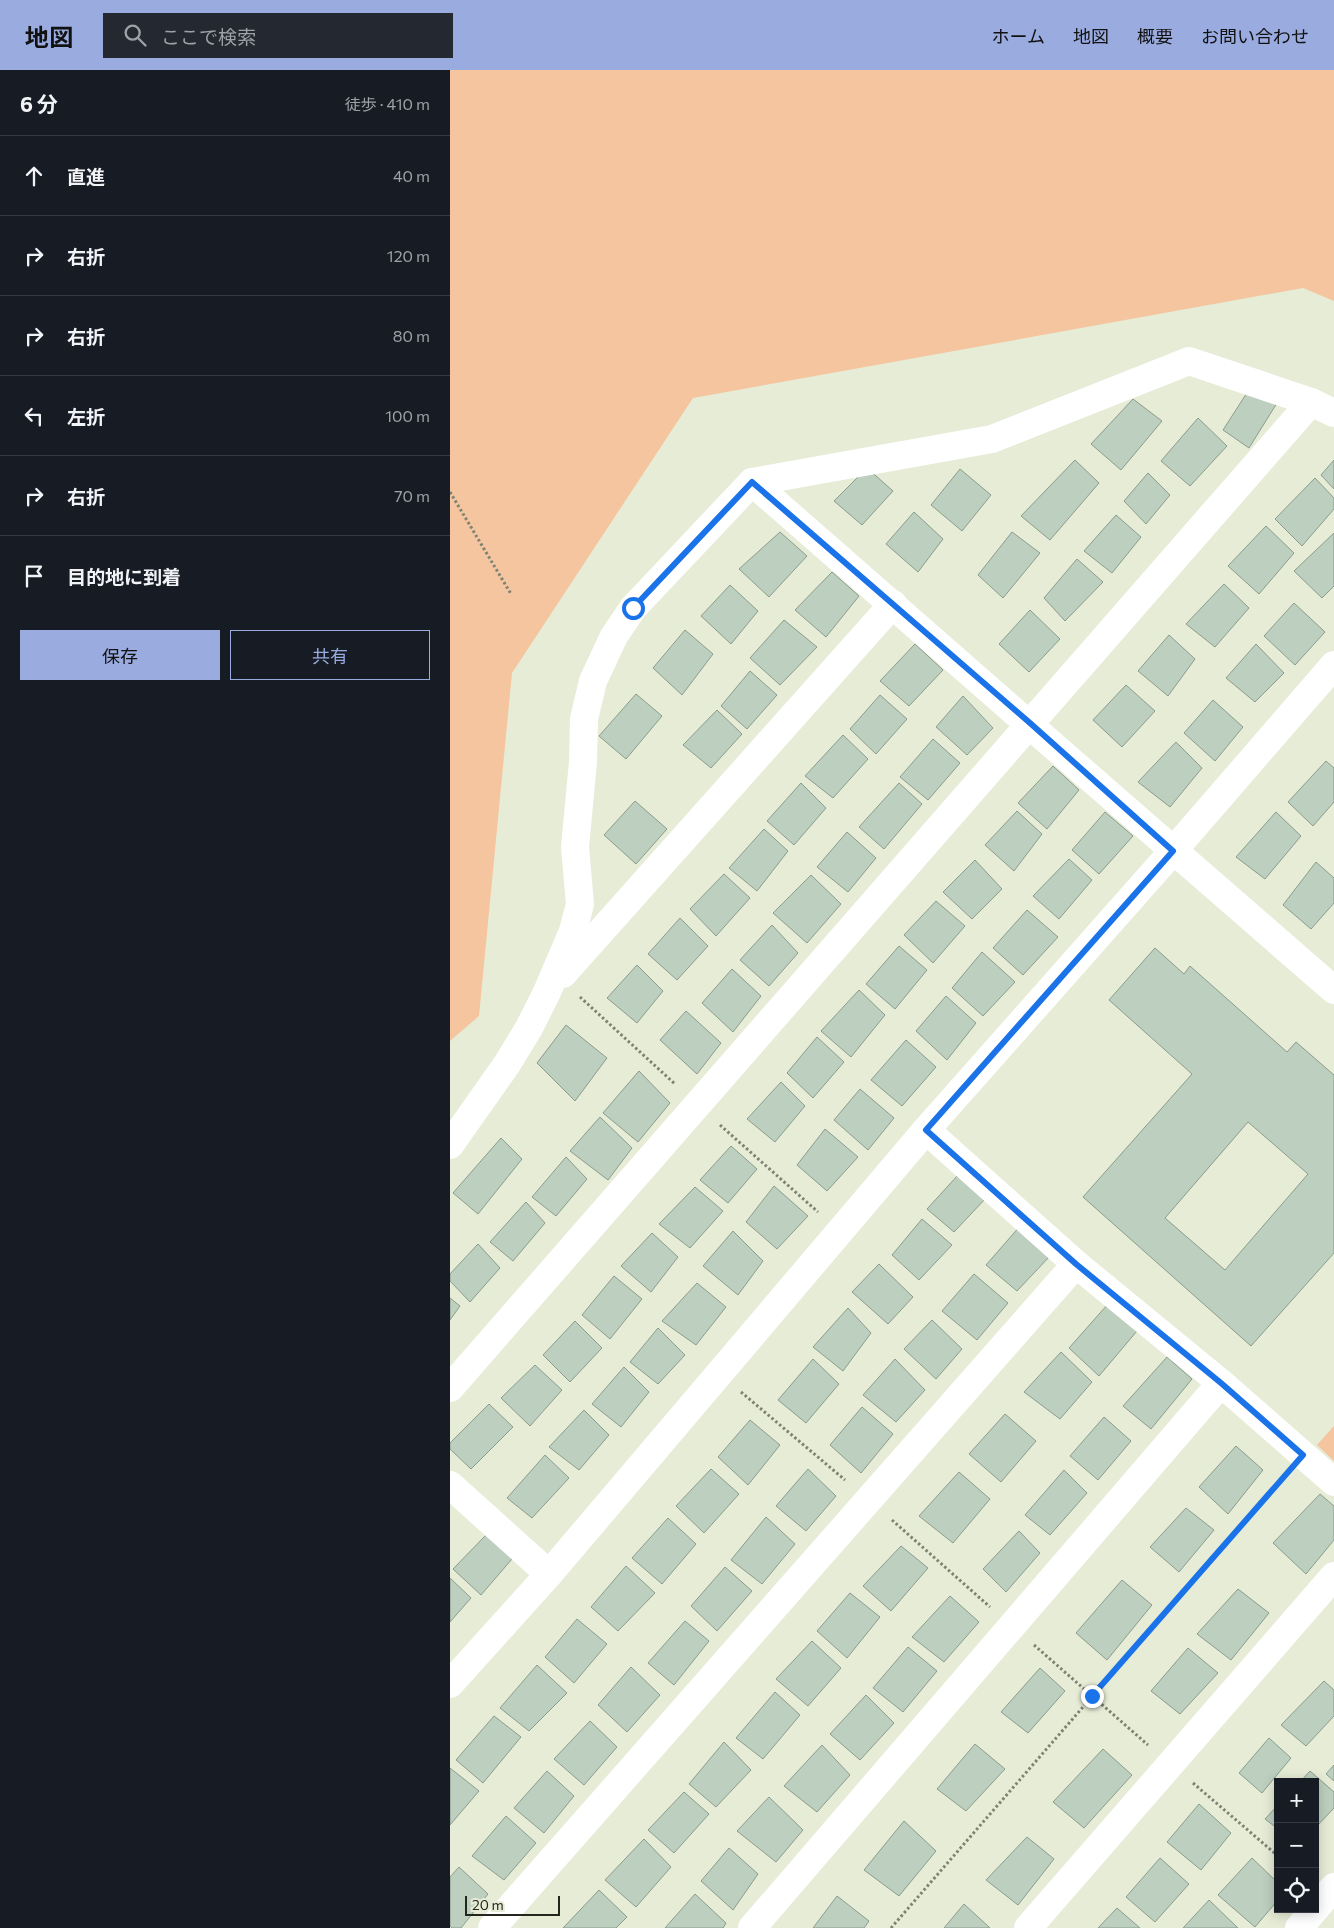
<!DOCTYPE html>
<html lang="ja">
<meta charset="utf-8">
<style>
:root{--surface:#171b24;--page:#242831;--text:#f1f3f6;--muted:#9ea1a6;--line:#363941;--accent:#99abdf}
body{margin:0;font-family:Commissioner,"Noto Sans JP",sans-serif;background:var(--page);color:var(--text)}
.controls{position:absolute;right:15px;bottom:15px;display:grid;overflow:hidden;border-radius:0px;box-shadow:0 2px 12px #0003}
.controls button{width:45px;height:45px;display:grid;place-items:center;padding:0;border:0;border-bottom:1px solid var(--line);background:var(--surface);color:var(--text);font:25px sans-serif}
.scale{position:absolute;left:15px;bottom:12px;width:95px;box-sizing:border-box;padding-left:5px;border:2px solid #24261e;border-top:0;font-size:14px;line-height:18px;white-space:nowrap;color:#24261e;-webkit-text-stroke:4px #e6ecd6;paint-order:stroke}
.stop{position:absolute;width:15px;height:15px;margin:-11px;border:4px solid #1a73e8;border-radius:50%;background:#fff}
.stop.end{background:#1a73e8;border-color:#fff;box-shadow:0 1px 5px #0008}
.list{margin:0;padding:0;list-style:none}
h2{display:flex;justify-content:space-between;align-items:center;height:65px;margin:0;padding:0 20px;font-size:21px}
h2 small{font-size:16px;font-weight:400;color:var(--muted)}
.list li{display:grid;grid-template-columns:32px 1fr auto;gap:15px;align-items:center;box-sizing:border-box;height:80px;padding:0 20px;border-top:1px solid var(--line)}
.list b{display:block;font-size:19px;white-space:nowrap}
.list em{font-size:16px;font-style:normal;color:var(--muted)}
.actions{display:flex;gap:10px;padding:15px 20px}
.actions a{flex:1;padding:11px 0;border:1px solid var(--accent);border-radius:0px;text-align:center;font-size:18px;color:var(--accent)}
.actions .main{background:var(--accent);color:#111}
.icon{flex:none;width:28px;height:28px;fill:none;stroke:currentColor;stroke-width:2;stroke-linecap:round;stroke-linejoin:round}
.map{position:relative;flex:none;width:884px;height:1858px;overflow:hidden}
header{display:flex;align-items:center;gap:30px;box-sizing:border-box;height:70px;padding:0 25px;background:var(--accent);color:#111}
header strong{font-size:24px}
nav{display:flex;gap:28px;margin-inline-start:auto;font-size:18px}
.search{width:350px;height:45px;background:var(--page);display:flex;align-items:center;gap:12px;box-sizing:border-box;padding:0 18px;border-radius:0px;color:var(--muted);font-size:19px}
main{display:flex}
aside{flex:1;background:var(--surface)}
.map>svg:first-child{display:block}
.green{fill:#f4c59e}
.building{fill:#bdcfbf;stroke:#8b9c8d;fill-rule:evenodd}
.lines{fill:none;stroke-linecap:round;stroke-linejoin:round}
.path{stroke:#7e8273;stroke-width:3;stroke-dasharray:2.5 2.5;stroke-linecap:butt}
.minor{stroke:#fff;stroke-width:28}
.tertiary{stroke:#fff;stroke-width:28}
.route{stroke:#1a73e8;stroke-width:6}
</style>
<header>
<strong>地図</strong>
<div class="search"><svg class="icon" aria-label="search" viewBox="0 0 24 24"><circle cx="10" cy="10" r="6"/><path d="M15 15l6 6"/></svg>ここで検索</div>
<nav><a>ホーム</a><a>地図</a><a>概要</a><a>お問い合わせ</a></nav>
</header>
<main>
<aside>
<h2>6 分<small>徒歩 · 410 m</small></h2>
<ul class="list">
<li><svg class="icon" aria-label="ahead" viewBox="0 0 24 24"><path d="M12 20V5M6 11l6-6 6 6"/></svg><div><b>直進</b></div><em>40 m</em></li>
<li><svg class="icon" aria-label="right" viewBox="0 0 24 24"><path d="M7 20v-9h11M14 6l5 5-5 5"/></svg><div><b>右折</b></div><em>120 m</em></li>
<li><svg class="icon" aria-label="right" viewBox="0 0 24 24"><path d="M7 20v-9h11M14 6l5 5-5 5"/></svg><div><b>右折</b></div><em>80 m</em></li>
<li><svg class="icon" aria-label="left" viewBox="0 0 24 24"><path d="M17 20v-9H6M10 6l-5 5 5 5"/></svg><div><b>左折</b></div><em>100 m</em></li>
<li><svg class="icon" aria-label="right" viewBox="0 0 24 24"><path d="M7 20v-9h11M14 6l5 5-5 5"/></svg><div><b>右折</b></div><em>70 m</em></li>
<li><svg class="icon" aria-label="arrive" viewBox="0 0 24 24"><path d="M6 21V4h12l-3 4 3 4H6"/></svg><div><b>目的地に到着</b></div></li>
</ul>
<div class="actions"><a class="main">保存</a><a>共有</a></div>
</aside>
<div class="map">
<svg width="884" height="1858" viewBox="0 0 884 1858">
<rect width="100%" height="100%" fill="#e6ecd6"/>
<g class="green">
<path d="M 0,0 L 884,0 L 884,231 L 853,218 L 243,328 L 62,603 L 29,946 L 0,971 Z"/>
<path d="M 884,1356 L 884,1391 L 867,1375 Z"/>
</g>
<g class="building">
<path d="M 800,318 L 827,333 L 799,378 L 773,360 Z"/>
<path d="M 683,329 L 712,351 L 671,400 L 641,374 Z"/>
<path d="M 748,348 L 777,376 L 740,416 L 711,391 Z"/>
<path d="M 625,390 L 649,413 L 600,470 L 571,446 Z"/>
<path d="M 884,390 L 884,419 L 871,405 Z"/>
<path d="M 417,398 L 443,421 L 412,455 L 384,431 Z"/>
<path d="M 510,399 L 541,425 L 512,461 L 481,435 Z"/>
<path d="M 698,403 L 720,425 L 696,454 L 674,431 Z"/>
<path d="M 865,408 L 884,428 L 884,439 L 852,476 L 825,449 Z"/>
<path d="M 464,442 L 493,469 L 468,502 L 436,474 Z"/>
<path d="M 666,445 L 691,467 L 662,503 L 634,481 Z"/>
<path d="M 816,456 L 844,483 L 809,524 L 778,496 Z"/>
<path d="M 330,462 L 357,486 L 319,527 L 289,499 Z"/>
<path d="M 562,462 L 590,483 L 553,528 L 528,505 Z"/>
<path d="M 884,463 L 884,516 L 872,528 L 844,501 Z"/>
<path d="M 627,489 L 653,512 L 615,551 L 594,528 Z"/>
<path d="M 382,502 L 409,526 L 376,567 L 345,540 Z"/>
<path d="M 774,514 L 799,538 L 765,577 L 736,554 Z"/>
<path d="M 280,515 L 308,541 L 281,574 L 251,546 Z"/>
<path d="M 844,533 L 875,562 L 845,595 L 814,566 Z"/>
<path d="M 580,540 L 610,569 L 579,602 L 549,574 Z"/>
<path d="M 334,550 L 367,577 L 330,615 L 300,588 Z"/>
<path d="M 235,560 L 263,584 L 232,625 L 203,598 Z"/>
<path d="M 719,565 L 745,589 L 718,626 L 688,601 Z"/>
<path d="M 465,574 L 493,600 L 459,636 L 430,611 Z"/>
<path d="M 806,574 L 834,603 L 805,632 L 776,608 Z"/>
<path d="M 300,601 L 327,625 L 297,659 L 271,636 Z"/>
<path d="M 676,615 L 705,641 L 672,677 L 643,650 Z"/>
<path d="M 186,624 L 212,646 L 176,689 L 149,666 Z"/>
<path d="M 430,625 L 457,649 L 426,684 L 400,659 Z"/>
<path d="M 513,626 L 543,658 L 517,685 L 486,657 Z"/>
<path d="M 763,630 L 793,657 L 765,691 L 734,663 Z"/>
<path d="M 267,640 L 292,664 L 261,698 L 233,675 Z"/>
<path d="M 393,665 L 418,689 L 383,728 L 355,706 Z"/>
<path d="M 483,669 L 510,693 L 478,730 L 450,707 Z"/>
<path d="M 726,672 L 752,698 L 720,737 L 688,712 Z"/>
<path d="M 876,691 L 884,698 L 884,732 L 863,756 L 838,732 Z"/>
<path d="M 603,696 L 629,720 L 597,759 L 568,733 Z"/>
<path d="M 351,713 L 376,738 L 344,775 L 317,751 Z"/>
<path d="M 449,713 L 472,734 L 434,779 L 409,757 Z"/>
<path d="M 185,731 L 217,759 L 186,794 L 154,765 Z"/>
<path d="M 567,741 L 592,764 L 564,801 L 535,775 Z"/>
<path d="M 655,742 L 683,766 L 649,804 L 622,780 Z"/>
<path d="M 826,742 L 851,766 L 815,809 L 786,787 Z"/>
<path d="M 314,759 L 338,781 L 307,821 L 279,798 Z"/>
<path d="M 397,762 L 426,788 L 398,822 L 367,797 Z"/>
<path d="M 619,789 L 642,810 L 609,849 L 583,826 Z"/>
<path d="M 525,790 L 552,819 L 522,849 L 493,822 Z"/>
<path d="M 866,792 L 884,808 L 884,833 L 861,859 L 833,835 Z"/>
<path d="M 274,804 L 300,828 L 266,866 L 240,839 Z"/>
<path d="M 361,805 L 391,834 L 357,873 L 323,843 Z"/>
<path d="M 486,831 L 515,856 L 483,893 L 454,865 Z"/>
<path d="M 577,840 L 608,867 L 573,905 L 543,878 Z"/>
<path d="M 230,848 L 258,876 L 227,910 L 198,884 Z"/>
<path d="M 322,855 L 348,883 L 319,916 L 290,890 Z"/>
<path d="M 449,876 L 477,900 L 445,939 L 416,914 Z"/>
<path d="M 705,878 L 734,904 L 740,896 L 837,982 L 846,972 L 884,1005 L 884,1183 L 801,1276 L 633,1127 L 742,1004 L 659,930 ZM 798,1052 L 858,1104 L 775,1200 L 715,1148 Z"/>
<path d="M 532,882 L 565,912 L 533,946 L 502,918 Z"/>
<path d="M 187,895 L 213,921 L 187,953 L 157,928 Z"/>
<path d="M 282,899 L 311,926 L 283,962 L 252,933 Z"/>
<path d="M 409,920 L 435,945 L 401,987 L 371,961 Z"/>
<path d="M 496,926 L 526,953 L 497,990 L 466,961 Z"/>
<path d="M 236,941 L 271,973 L 247,1004 L 210,970 Z"/>
<path d="M 116,955 L 157,988 L 125,1031 L 87,993 Z"/>
<path d="M 367,967 L 394,992 L 363,1028 L 337,1003 Z"/>
<path d="M 456,970 L 486,997 L 452,1036 L 421,1010 Z"/>
<path d="M 189,1001 L 220,1033 L 188,1072 L 153,1043 Z"/>
<path d="M 331,1012 L 355,1036 L 325,1072 L 297,1049 Z"/>
<path d="M 410,1019 L 444,1048 L 418,1080 L 384,1050 Z"/>
<path d="M 150,1047 L 182,1078 L 158,1110 L 120,1081 Z"/>
<path d="M 375,1059 L 408,1087 L 377,1121 L 347,1095 Z"/>
<path d="M 51,1068 L 72,1089 L 28,1144 L 3,1123 Z"/>
<path d="M 281,1076 L 307,1099 L 278,1133 L 250,1110 Z"/>
<path d="M 116,1087 L 137,1109 L 106,1146 L 82,1127 Z"/>
<path d="M 509,1104 L 536,1128 L 504,1162 L 477,1139 Z"/>
<path d="M 324,1116 L 358,1146 L 327,1179 L 296,1152 Z"/>
<path d="M 245,1117 L 273,1141 L 240,1178 L 209,1154 Z"/>
<path d="M 76,1132 L 95,1153 L 63,1191 L 40,1172 Z"/>
<path d="M 472,1149 L 502,1175 L 469,1210 L 442,1185 Z"/>
<path d="M 571,1155 L 600,1186 L 567,1221 L 536,1195 Z"/>
<path d="M 283,1161 L 313,1191 L 288,1225 L 253,1196 Z"/>
<path d="M 202,1163 L 228,1187 L 201,1222 L 171,1196 Z"/>
<path d="M 28,1174 L 50,1198 L 20,1232 L 0,1211 L 0,1204 Z"/>
<path d="M 429,1194 L 463,1227 L 438,1254 L 402,1222 Z"/>
<path d="M 524,1204 L 558,1233 L 527,1270 L 492,1241 Z"/>
<path d="M 164,1206 L 192,1229 L 160,1269 L 132,1245 Z"/>
<path d="M 247,1213 L 276,1237 L 246,1275 L 212,1251 Z"/>
<path d="M 0,1228 L 10,1236 L 0,1250 Z"/>
<path d="M 658,1234 L 687,1261 L 649,1306 L 619,1278 Z"/>
<path d="M 398,1238 L 421,1263 L 393,1301 L 363,1277 Z"/>
<path d="M 482,1250 L 512,1279 L 486,1309 L 454,1279 Z"/>
<path d="M 125,1251 L 152,1278 L 120,1312 L 93,1285 Z"/>
<path d="M 208,1258 L 235,1285 L 208,1314 L 180,1292 Z"/>
<path d="M 611,1282 L 642,1312 L 610,1349 L 574,1322 Z"/>
<path d="M 717,1287 L 742,1309 L 701,1359 L 673,1336 Z"/>
<path d="M 363,1289 L 389,1314 L 356,1353 L 328,1330 Z"/>
<path d="M 445,1289 L 475,1320 L 446,1352 L 413,1325 Z"/>
<path d="M 85,1295 L 112,1320 L 80,1356 L 51,1328 Z"/>
<path d="M 174,1297 L 199,1322 L 171,1357 L 142,1334 Z"/>
<path d="M 39,1334 L 63,1357 L 21,1399 L 0,1379 L 0,1373 Z"/>
<path d="M 412,1337 L 443,1364 L 411,1403 L 380,1375 Z"/>
<path d="M 134,1340 L 159,1365 L 129,1400 L 99,1377 Z"/>
<path d="M 555,1344 L 586,1371 L 551,1412 L 519,1384 Z"/>
<path d="M 654,1347 L 681,1371 L 648,1410 L 620,1386 Z"/>
<path d="M 300,1350 L 330,1375 L 298,1415 L 268,1387 Z"/>
<path d="M 786,1376 L 813,1400 L 778,1444 L 749,1417 Z"/>
<path d="M 95,1385 L 119,1408 L 82,1448 L 57,1428 Z"/>
<path d="M 261,1399 L 289,1424 L 254,1463 L 226,1436 Z"/>
<path d="M 358,1399 L 386,1426 L 356,1461 L 326,1436 Z"/>
<path d="M 614,1400 L 637,1423 L 600,1465 L 575,1445 Z"/>
<path d="M 509,1402 L 540,1429 L 503,1473 L 469,1446 Z"/>
<path d="M 870,1424 L 884,1436 L 884,1470 L 856,1504 L 823,1473 Z"/>
<path d="M 736,1438 L 764,1460 L 729,1502 L 700,1477 Z"/>
<path d="M 316,1447 L 345,1474 L 312,1514 L 281,1490 Z"/>
<path d="M 218,1448 L 246,1474 L 212,1514 L 182,1488 Z"/>
<path d="M 569,1461 L 590,1483 L 556,1522 L 533,1499 Z"/>
<path d="M 36,1465 L 62,1489 L 31,1525 L 3,1499 Z"/>
<path d="M 451,1476 L 478,1498 L 441,1541 L 413,1516 Z"/>
<path d="M 176,1496 L 205,1523 L 168,1561 L 141,1537 Z"/>
<path d="M 275,1497 L 302,1521 L 267,1561 L 241,1536 Z"/>
<path d="M 0,1508 L 21,1528 L 0,1552 Z"/>
<path d="M 672,1510 L 702,1535 L 657,1590 L 626,1563 Z"/>
<path d="M 788,1519 L 819,1543 L 781,1590 L 747,1564 Z"/>
<path d="M 400,1523 L 430,1547 L 397,1588 L 367,1561 Z"/>
<path d="M 500,1526 L 529,1552 L 494,1592 L 462,1567 Z"/>
<path d="M 127,1549 L 157,1574 L 124,1613 L 95,1587 Z"/>
<path d="M 235,1551 L 259,1571 L 224,1615 L 198,1593 Z"/>
<path d="M 362,1571 L 391,1598 L 358,1636 L 326,1609 Z"/>
<path d="M 458,1577 L 487,1601 L 453,1642 L 423,1618 Z"/>
<path d="M 738,1578 L 768,1603 L 730,1644 L 701,1621 Z"/>
<path d="M 87,1595 L 117,1623 L 79,1661 L 50,1638 Z"/>
<path d="M 181,1597 L 210,1625 L 177,1662 L 148,1635 Z"/>
<path d="M 590,1598 L 615,1621 L 578,1663 L 551,1642 Z"/>
<path d="M 874,1611 L 884,1620 L 884,1646 L 856,1676 L 831,1655 Z"/>
<path d="M 325,1622 L 350,1645 L 313,1689 L 286,1668 Z"/>
<path d="M 416,1625 L 444,1653 L 410,1690 L 380,1664 Z"/>
<path d="M 44,1646 L 71,1667 L 33,1713 L 6,1690 Z"/>
<path d="M 140,1651 L 167,1677 L 134,1715 L 104,1689 Z"/>
<path d="M 819,1668 L 841,1688 L 812,1723 L 789,1703 Z"/>
<path d="M 274,1672 L 301,1700 L 266,1737 L 239,1714 Z"/>
<path d="M 525,1674 L 555,1699 L 516,1741 L 487,1719 Z"/>
<path d="M 372,1675 L 400,1705 L 367,1742 L 334,1716 Z"/>
<path d="M 653,1679 L 682,1705 L 634,1758 L 603,1732 Z"/>
<path d="M 884,1695 L 884,1711 L 876,1704 Z"/>
<path d="M 0,1698 L 29,1721 L 0,1755 Z"/>
<path d="M 97,1701 L 124,1726 L 94,1763 L 64,1738 Z"/>
<path d="M 860,1701 L 884,1722 L 884,1738 L 865,1758 L 865,1712 L 850,1712 Z"/>
<path d="M 234,1722 L 259,1744 L 224,1783 L 198,1760 Z"/>
<path d="M 319,1727 L 353,1760 L 326,1792 L 287,1761 Z"/>
<path d="M 749,1734 L 781,1763 L 751,1800 L 717,1772 Z"/>
<path d="M 828,1735 L 828,1759 L 815,1749 Z"/>
<path d="M 56,1746 L 86,1773 L 54,1810 L 22,1786 Z"/>
<path d="M 454,1751 L 486,1781 L 449,1826 L 414,1800 Z"/>
<path d="M 577,1767 L 604,1789 L 568,1835 L 536,1810 Z"/>
<path d="M 194,1769 L 221,1797 L 186,1837 L 155,1810 Z"/>
<path d="M 279,1778 L 308,1804 L 283,1840 L 251,1811 Z"/>
<path d="M 710,1788 L 739,1814 L 705,1852 L 676,1827 Z"/>
<path d="M 802,1788 L 828,1813 L 828,1830 L 805,1857 L 768,1825 Z"/>
<path d="M 9,1797 L 38,1824 L 11,1858 L 2,1858 L 0,1856 L 0,1807 Z"/>
<path d="M 149,1820 L 177,1847 L 166,1858 L 113,1858 Z"/>
<path d="M 245,1824 L 276,1853 L 273,1858 L 215,1858 Z"/>
<path d="M 387,1826 L 419,1851 L 414,1858 L 363,1858 Z"/>
<path d="M 759,1830 L 788,1858 L 733,1858 Z"/>
<path d="M 514,1834 L 540,1858 L 494,1858 Z"/>
<path d="M 667,1838 L 690,1858 L 648,1858 Z"/>
</g>
<g class="lines">
<g class="path">
<path d="M 0,422 L 61,524"/>
<path d="M 130,927 L 225,1014"/>
<path d="M 270,1055 L 368,1142"/>
<path d="M 291,1322 L 395,1410"/>
<path d="M 442,1450 L 540,1537"/>
<path d="M 584,1575 L 698,1675"/>
<path d="M 743,1713 L 828,1786"/>
<path d="M 441,1858 L 832,1408"/>
</g>
<g class="minor">
<path d="M 302,412 L 542,369 L 739,291 L 861,332 L 884,343"/>
<path d="M 113,904 L 443,534"/>
<path d="M 476,1060 L 626,1194 L 771,1313 L 884,1412"/>
<path d="M 0,1075 L 57,994 L 79,958 L 97,922 L 123,861 L 130,834 L 125,777 L 133,692 L 134,649 L 143,611 L 164,566 L 183,538 L 302,412 C 496,581 689,752 884,920"/>
<path d="M 0,1318 L 861,332"/>
<path d="M 0,1415 L 99,1504"/>
<path d="M 0,1614 L 99,1504 L 476,1060 L 723,781 L 884,595"/>
<path d="M 42,1858 L 626,1194"/>
<path d="M 302,1858 L 771,1313"/>
<path d="M 578,1858 L 884,1506"/>
</g>
<g class="tertiary">
<path d="M 865,1839 L 884,1817"/>
<path d="M 849,1858 L 865,1839"/>
</g>
</g>
<g class="lines">
<path class="route" d="M 183,538 L 302,412 L 580,653 L 723,781 L 476,1060 L 626,1194 L 771,1313 L 853,1385 L 642,1626"/>
</g>
</svg>
<div class="controls">
<button>+</button>
<button>−</button>
<button><svg class="icon" aria-label="locate" viewBox="0 0 24 24"><circle cx="12" cy="12" r="6"/><path d="M12 2v4M12 18v4M2 12h4M18 12h4"/></svg></button>
</div>
<div class="scale">20 m</div>
<div class="stop" style="left:183px;top:538px"></div>
<div class="stop end" style="left:642px;top:1626px"></div>
</div>
</main>
